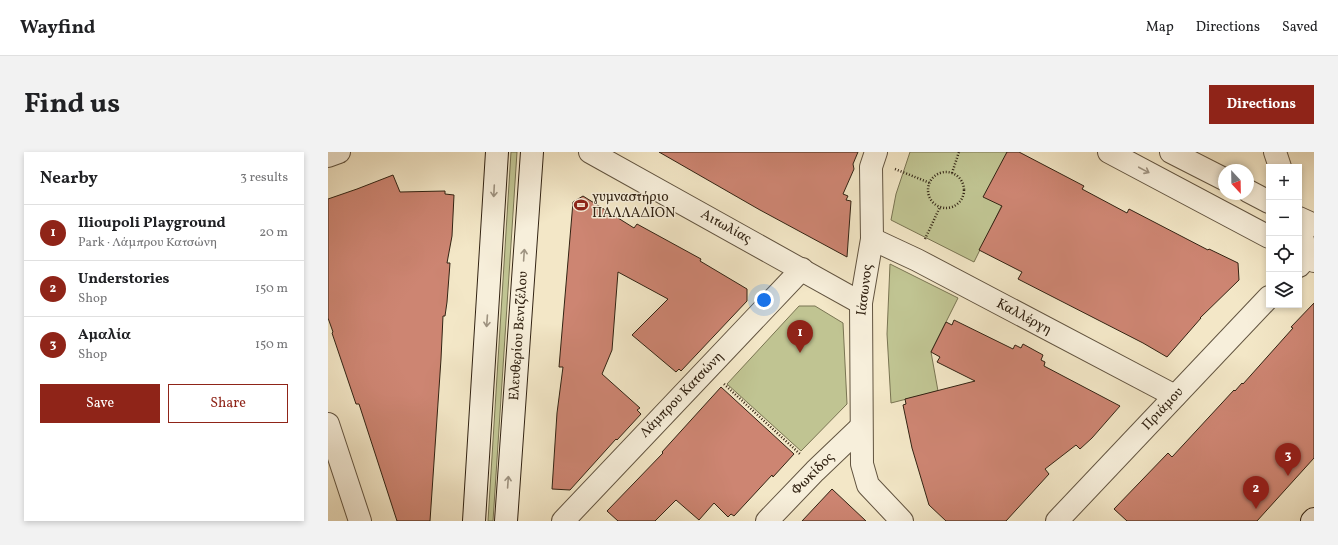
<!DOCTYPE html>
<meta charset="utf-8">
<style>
:root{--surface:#fff;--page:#f2f2f2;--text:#202124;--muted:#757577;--line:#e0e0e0;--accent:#8f2418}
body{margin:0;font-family:Vollkorn,serif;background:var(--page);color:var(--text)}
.controls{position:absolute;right:12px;top:12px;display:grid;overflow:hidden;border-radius:0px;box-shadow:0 2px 6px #0003}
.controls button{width:36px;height:36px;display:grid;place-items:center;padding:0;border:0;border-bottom:1px solid var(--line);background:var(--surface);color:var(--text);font:20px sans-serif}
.compass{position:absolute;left:890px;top:12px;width:36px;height:36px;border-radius:50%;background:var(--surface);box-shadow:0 2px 6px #0003;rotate:158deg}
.you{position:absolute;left:436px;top:148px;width:14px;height:14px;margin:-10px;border:3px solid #fff;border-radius:50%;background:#1a73e8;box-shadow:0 0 0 6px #1a73e833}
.badge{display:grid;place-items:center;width:26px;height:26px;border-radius:50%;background:var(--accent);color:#fff;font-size:13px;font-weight:700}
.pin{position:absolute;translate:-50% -33px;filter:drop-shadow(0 1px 2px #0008)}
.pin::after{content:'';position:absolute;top:21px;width:14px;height:12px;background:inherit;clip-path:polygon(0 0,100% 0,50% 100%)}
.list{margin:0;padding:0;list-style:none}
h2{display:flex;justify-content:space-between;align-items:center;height:52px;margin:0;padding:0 16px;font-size:17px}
h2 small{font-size:13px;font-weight:400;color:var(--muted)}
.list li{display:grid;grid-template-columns:26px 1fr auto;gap:12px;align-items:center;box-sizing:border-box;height:56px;padding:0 16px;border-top:1px solid var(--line)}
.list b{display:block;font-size:15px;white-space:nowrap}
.list p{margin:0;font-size:13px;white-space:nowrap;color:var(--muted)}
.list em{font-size:13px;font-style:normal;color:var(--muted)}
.actions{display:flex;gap:8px;padding:12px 16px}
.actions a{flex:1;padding:9px 0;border:1px solid var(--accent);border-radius:0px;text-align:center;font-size:14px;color:var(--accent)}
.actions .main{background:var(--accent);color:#fff}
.icon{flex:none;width:22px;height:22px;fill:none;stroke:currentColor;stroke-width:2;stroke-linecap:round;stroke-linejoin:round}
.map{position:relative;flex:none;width:986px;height:369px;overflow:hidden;border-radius:0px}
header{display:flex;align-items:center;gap:24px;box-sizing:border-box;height:56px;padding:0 20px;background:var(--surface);border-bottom:1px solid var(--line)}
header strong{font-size:19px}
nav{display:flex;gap:22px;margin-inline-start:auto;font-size:14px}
.intro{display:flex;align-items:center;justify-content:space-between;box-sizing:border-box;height:96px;padding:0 24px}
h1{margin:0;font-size:28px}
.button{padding:10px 18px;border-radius:0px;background:var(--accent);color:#fff;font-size:14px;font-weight:700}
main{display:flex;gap:24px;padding:0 24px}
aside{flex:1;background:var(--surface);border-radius:0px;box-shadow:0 2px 6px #0003}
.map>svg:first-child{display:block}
.green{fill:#c0c492;stroke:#797452}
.building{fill:#cd8572;stroke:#322313}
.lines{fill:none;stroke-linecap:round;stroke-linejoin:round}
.minor-casing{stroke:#625440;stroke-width:24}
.tertiary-casing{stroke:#625440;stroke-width:24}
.secondary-casing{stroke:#322313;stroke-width:24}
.path{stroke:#322313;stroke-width:2.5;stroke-dasharray:1 2;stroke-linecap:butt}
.minor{stroke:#f7efdb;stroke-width:22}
.tertiary{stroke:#f7efdb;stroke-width:22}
.secondary{stroke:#f7efdb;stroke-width:22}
.oneway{stroke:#9e9381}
.labels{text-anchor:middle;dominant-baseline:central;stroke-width:3;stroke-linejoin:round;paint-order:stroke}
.poi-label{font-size:14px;fill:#322313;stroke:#f7efdb;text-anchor:start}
.street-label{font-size:14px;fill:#322313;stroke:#f7efdb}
</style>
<header>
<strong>Wayfind</strong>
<nav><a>Map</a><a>Directions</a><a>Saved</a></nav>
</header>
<div class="intro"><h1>Find us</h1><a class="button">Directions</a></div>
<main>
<aside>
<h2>Nearby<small>3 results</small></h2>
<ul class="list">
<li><span class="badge">1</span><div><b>Ilioupoli Playground</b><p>Park · Λάμπρου Κατσώνη</p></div><em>20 m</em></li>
<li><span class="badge">2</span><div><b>Understories</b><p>Shop</p></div><em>150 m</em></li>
<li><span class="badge">3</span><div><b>Αμαλία</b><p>Shop</p></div><em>150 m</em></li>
</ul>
<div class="actions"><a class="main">Save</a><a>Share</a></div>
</aside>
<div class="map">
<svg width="986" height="369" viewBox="0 0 986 369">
<rect width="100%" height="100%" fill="#f3e7c7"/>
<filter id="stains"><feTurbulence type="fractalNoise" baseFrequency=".005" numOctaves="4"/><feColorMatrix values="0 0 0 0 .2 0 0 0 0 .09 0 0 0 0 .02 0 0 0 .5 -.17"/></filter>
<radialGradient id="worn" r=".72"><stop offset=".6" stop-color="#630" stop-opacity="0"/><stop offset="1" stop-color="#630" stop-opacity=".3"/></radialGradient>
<g class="green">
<path d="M 183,0 L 189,0 L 165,369 L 160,369 Z"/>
<path d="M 582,0 L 679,0 L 674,53 L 646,110 L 563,68 L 568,42 Z"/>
<path d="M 562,112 L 630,146 L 603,200 L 610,239 L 563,251 L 559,182 Z"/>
<path d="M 471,154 L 487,154 L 515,171 L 519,252 L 473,299 L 399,232 Z"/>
</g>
<g class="building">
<path d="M 331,0 L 530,0 L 525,12 L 526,17 L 515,42 L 520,44 L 518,48 L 523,49 L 519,105 L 432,58 Z"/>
<path d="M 679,0 L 691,0 L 756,34 L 754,37 L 799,61 L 801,57 L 880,98 L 881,97 L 910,111 L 911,128 L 872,166 L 873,166 L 839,205 L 815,191 L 690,127 L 694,120 L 651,98 L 674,54 L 655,45 Z"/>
<path d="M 65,23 L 72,40 L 117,39 L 117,42 L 126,43 L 124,84 L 119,111 L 122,111 L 119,150 L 117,164 L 115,164 L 113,207 L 102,369 L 69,369 L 31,252 L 28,252 L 4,181 L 5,180 L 0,166 L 0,47 L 29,37 Z"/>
<path d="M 255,44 L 306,76 L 309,72 L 373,107 L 372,109 L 419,137 L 419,149 L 353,219 L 351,217 L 348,220 L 304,183 L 340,147 L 290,120 L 284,198 L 274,222 L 312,256 L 309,258 L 313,262 L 289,288 L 288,287 L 242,338 L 224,337 L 229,261 L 235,215 L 231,215 L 245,50 Z"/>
<path d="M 986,151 L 986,306 L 929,369 L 799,369 L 786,357 L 840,301 L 844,305 L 906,238 L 907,239 L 914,231 L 915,232 L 965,176 L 963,175 Z"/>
<path d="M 626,168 L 685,197 L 687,193 L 693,196 L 695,192 L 715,203 L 713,208 L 717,210 L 716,214 L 792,254 L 764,286 L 752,297 L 748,293 L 717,317 L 721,322 L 678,369 L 618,369 L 601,353 L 584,296 L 575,253 L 578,252 L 577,247 L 647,229 L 609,210 L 612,205 L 603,200 L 618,170 L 624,173 Z"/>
<path d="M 393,235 L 466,302 L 445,325 L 444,323 L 406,364 L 403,362 L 400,365 L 386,351 L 371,368 L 348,348 L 327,369 L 290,369 L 279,359 L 335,301 L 334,300 Z"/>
<path d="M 504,337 L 538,369 L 474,369 Z"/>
</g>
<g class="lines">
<defs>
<g id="minor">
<path d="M 262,0 L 533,151"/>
<path d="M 548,0 L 543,15 L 544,87 L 533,151 L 534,312 L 540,333 L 574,369"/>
<path d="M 947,0 L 952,15"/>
<path d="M 0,4 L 11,0"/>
<path d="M 971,71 L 979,105 L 971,114"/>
<path d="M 544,87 L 589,108 L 847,244"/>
<path d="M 0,272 L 32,369"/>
<path d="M 235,369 L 474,117"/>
<path d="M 439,369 L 487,319 L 532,276"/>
<path d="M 729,369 L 941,145"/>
</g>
<g id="tertiary">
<path d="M 781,0 L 941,85"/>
<path d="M 843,0 L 896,27"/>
<path d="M 920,39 L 941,50"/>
<path d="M 971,66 L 986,73"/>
<path d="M 971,101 L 986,109"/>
</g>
<g id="secondary">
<path d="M 146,369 L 169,0"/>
<path d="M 178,369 L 204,0"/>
<path d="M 984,369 L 986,367"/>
</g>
</defs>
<use href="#minor" class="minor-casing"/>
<use href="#tertiary" class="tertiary-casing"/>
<use href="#secondary" class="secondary-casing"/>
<g class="path">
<path d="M 567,17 L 602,31"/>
<circle cx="618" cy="38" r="18"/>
<path d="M 624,21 L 631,0"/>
<path d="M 597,87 L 612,55"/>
<path d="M 396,232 L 472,302"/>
</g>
<use href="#minor" class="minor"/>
<use href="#tertiary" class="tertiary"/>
<use href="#secondary" class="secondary"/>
</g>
<defs><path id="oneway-shaft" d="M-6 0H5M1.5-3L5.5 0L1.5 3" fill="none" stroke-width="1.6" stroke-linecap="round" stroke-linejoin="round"/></defs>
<g class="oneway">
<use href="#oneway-shaft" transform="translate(816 18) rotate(28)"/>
<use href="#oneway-shaft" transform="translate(166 39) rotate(93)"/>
<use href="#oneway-shaft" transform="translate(196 103) rotate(-86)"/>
<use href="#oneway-shaft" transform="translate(159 169) rotate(94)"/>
<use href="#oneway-shaft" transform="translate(180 330) rotate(-86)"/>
</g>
<defs>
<symbol id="stadium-bare" viewBox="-9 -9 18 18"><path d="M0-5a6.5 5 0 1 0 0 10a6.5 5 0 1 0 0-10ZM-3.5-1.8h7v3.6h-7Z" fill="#8f2418" stroke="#f7efdb" stroke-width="2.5" paint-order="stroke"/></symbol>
</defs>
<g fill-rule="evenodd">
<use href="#stadium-bare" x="243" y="43" width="20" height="20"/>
</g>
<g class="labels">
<g class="poi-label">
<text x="264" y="45">γυμναστήριο<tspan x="264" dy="16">ΠΑΛΛΑΔΙΟΝ</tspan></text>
</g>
<g class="street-label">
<text transform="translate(398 75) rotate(29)">Αιτωλίας</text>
<text transform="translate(537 138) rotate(-83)">Ιάσωνος</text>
<text transform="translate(696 165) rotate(28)">Καλλέργη</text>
<text transform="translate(191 184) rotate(-86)">Ελευθερίου Βενιζέλου</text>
<text transform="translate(354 243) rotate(-46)">Λάμπρου Κατσώνη</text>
<text transform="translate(835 257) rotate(-47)">Πριάμου</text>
<text transform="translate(485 322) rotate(-45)">Φωκίδος</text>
</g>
</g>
<rect width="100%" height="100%" filter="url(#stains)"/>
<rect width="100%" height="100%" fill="url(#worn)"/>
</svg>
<div class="controls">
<button>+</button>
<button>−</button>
<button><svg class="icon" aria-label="locate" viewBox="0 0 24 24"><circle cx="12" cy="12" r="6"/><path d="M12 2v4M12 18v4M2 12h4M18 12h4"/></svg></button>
<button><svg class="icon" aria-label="layers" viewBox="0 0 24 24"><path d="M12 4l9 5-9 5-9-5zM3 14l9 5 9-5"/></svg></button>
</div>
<svg class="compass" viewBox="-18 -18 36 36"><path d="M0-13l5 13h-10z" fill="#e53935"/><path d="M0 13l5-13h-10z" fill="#757577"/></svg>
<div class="you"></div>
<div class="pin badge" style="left:472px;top:201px">1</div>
<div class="pin badge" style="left:928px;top:357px">2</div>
<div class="pin badge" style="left:960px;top:324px">3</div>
</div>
</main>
